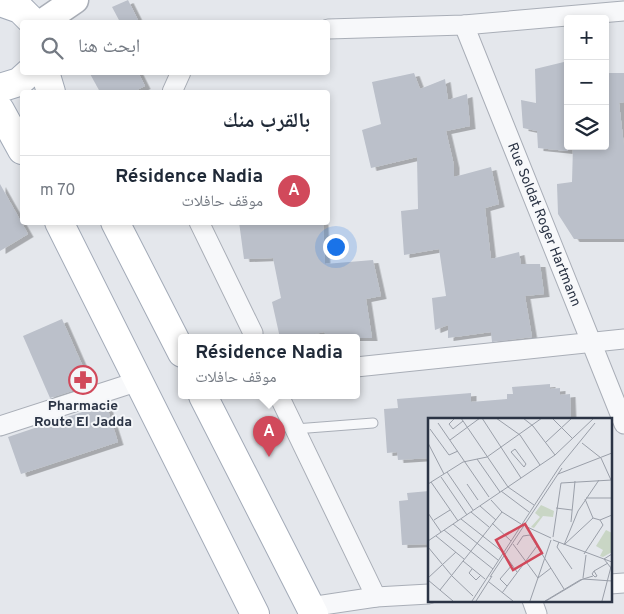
<!DOCTYPE html>
<html lang="ar">
<meta charset="utf-8">
<style>
:root{--surface:#fff;--page:#f2f2f3;--text:#1f2937;--muted:#747a83;--line:#e0e1e3;--accent:#d1495b}
body{margin:0;font-family:Overpass,"Noto Naskh Arabic",sans-serif;background:var(--page);color:var(--text);direction:rtl}
.controls{position:absolute;right:15px;top:15px;display:grid;overflow:hidden;border-radius:5px;box-shadow:0 2px 8px #0003}
.controls button{width:45px;height:45px;display:grid;place-items:center;padding:0;border:0;border-bottom:1px solid var(--line);background:var(--surface);color:var(--text);font:25px sans-serif}
.you{position:absolute;left:335px;top:246px;width:18px;height:18px;margin:-12px;border:4px solid #fff;border-radius:50%;background:#1a73e8;box-shadow:0 0 0 8px #1a73e833}
.badge{display:grid;place-items:center;width:32px;height:32px;border-radius:50%;background:var(--accent);color:#fff;font-size:16px;font-weight:700}
.pin{position:absolute;translate:-50% -41px;filter:drop-shadow(0 1px 2px #0008)}
.pin::after{content:'';position:absolute;top:26px;width:18px;height:15px;background:inherit;clip-path:polygon(0 0,100% 0,50% 100%)}
.popup{position:absolute;left:178px;top:334px;width:182px;height:65px;box-sizing:border-box;display:grid;place-content:center;border-radius:5px;background:var(--surface);filter:drop-shadow(0 1px 4px #0005);font-size:16px;white-space:nowrap;color:var(--muted)}
.popup b{font-size:19px;color:var(--text)}
.popup::after{content:'';position:absolute;left:50%;top:100%;margin-left:-10px;border:10px solid transparent;border-top-color:var(--surface)}
.list{margin:0;padding:0;list-style:none}
h2{display:flex;justify-content:space-between;align-items:center;height:65px;margin:0;padding:0 20px;font-size:21px}
h2 small{font-size:16px;font-weight:400;color:var(--muted)}
.list li{display:grid;grid-template-columns:32px 1fr auto;gap:15px;align-items:center;box-sizing:border-box;height:70px;padding:0 20px;border-top:1px solid var(--line)}
.list b{display:block;font-size:19px;white-space:nowrap}
.list p{margin:0;font-size:16px;white-space:nowrap;color:var(--muted)}
.list em{font-size:16px;font-style:normal;color:var(--muted)}
.icon{flex:none;width:28px;height:28px;fill:none;stroke:currentColor;stroke-width:2;stroke-linecap:round;stroke-linejoin:round}
.map{position:relative;flex:none;width:624px;height:614px;overflow:hidden;direction:ltr}
.search{position:absolute;background:var(--surface);box-shadow:0 2px 8px #0003;left:20px;top:20px;width:310px;height:55px;display:flex;align-items:center;gap:12px;box-sizing:border-box;padding:0 18px;border-radius:5px;color:var(--muted);font-size:19px}
.panel{position:absolute;background:var(--surface);box-shadow:0 2px 8px #0003;left:20px;top:90px;width:310px;height:135px;border-radius:5px;direction:rtl}
.map>svg:first-child{display:block}
.building{fill:#bbc0ca;filter:url(#shadow)}
.lines{fill:none;stroke-linecap:round;stroke-linejoin:round}
.lane-casing{stroke:#a9aeb7;stroke-width:11}
.street-casing{stroke:#a9aeb7;stroke-width:21}
.secondary-casing{stroke:#a9aeb7;stroke-width:29}
.primary-casing{stroke:#a3abb8;stroke-width:30}
.lane{stroke:#f7f8fa;stroke-width:9}
.street{stroke:#f7f8fa;stroke-width:19}
.secondary{stroke:#fff;stroke-width:26}
.primary{stroke:#fff;stroke-width:28}
.labels{text-anchor:middle;dominant-baseline:central;stroke-width:4;stroke-linejoin:round;paint-order:stroke}
.street-label{font-size:14px;fill:#2b3445;stroke:#f4f6f9}
.poi-label{font-size:14px;font-weight:bold;fill:#2b3445;stroke:#f4f6f9}
.inset-road{fill:none;stroke:#9a9fa9;stroke-width:1}
.view{fill:#d1495b;fill-opacity:0.15;stroke:#d1495b;stroke-width:2.5}
.inset-edge{fill:none;stroke:#2b3445;stroke-width:2.5}
</style>
<div class="map">
<svg width="624" height="614" viewBox="0 0 624 614">
<defs>
<filter id="shadow"><feDropShadow dx="5.5" dy="3" stdDeviation="0" flood-color="#0004"/></filter>
</defs>
<rect width="100%" height="100%" fill="#e4e7ec"/>
<g class="building">
<path d="M 128,0 L 139,22 L 120,22 L 112,7 Z"/>
<path d="M 568,61 L 568,151 L 538,148 L 537,131 L 523,128 L 521,100 L 536,103 L 535,69 Z"/>
<path d="M 89,72 L 138,72 L 145,86 L 133,92 L 100,92 Z"/>
<path d="M 414,73 L 420,89 L 445,79 L 448,100 L 467,94 L 470,126 L 446,131 L 454,165 L 454,177 L 491,167 L 499,204 L 485,208 L 491,259 L 519,252 L 521,264 L 540,264 L 544,294 L 525,296 L 532,337 L 492,342 L 491,332 L 448,338 L 448,325 L 435,330 L 432,298 L 446,296 L 439,249 L 404,255 L 401,211 L 418,209 L 417,157 L 371,168 L 362,130 L 381,124 L 372,82 Z"/>
<path d="M 605,73 L 624,73 L 624,102 L 619,103 L 624,146 L 624,239 L 574,239 L 558,214 L 557,184 L 572,182 L 573,146 L 605,146 Z"/>
<path d="M 0,184 L 28,234 L 0,251 Z"/>
<path d="M 239,222 L 323,222 L 325,264 L 373,260 L 381,296 L 366,299 L 372,338 L 329,338 L 324,332 L 296,338 L 280,338 L 272,302 L 281,298 L 273,258 L 244,259 Z"/>
<path d="M 62,319 L 91,385 L 50,398 L 23,336 Z"/>
<path d="M 550,384 L 550,389 L 560,388 L 560,395 L 570,394 L 571,419 L 429,419 L 429,458 L 398,460 L 397,452 L 387,453 L 384,409 L 398,408 L 397,399 L 471,393 L 471,402 L 507,399 L 507,394 L 513,394 L 512,387 Z"/>
<path d="M 106,404 L 118,442 L 21,474 L 8,437 Z"/>
<path d="M 429,491 L 429,544 L 402,545 L 399,501 L 408,500 L 407,493 Z"/>
</g>
<g class="lines">
<defs>
<path id="lane" d="M 295,429 L 373,423"/>
<g id="street">
<path id="s1" d="M 464,25 L 624,424"/>
<path d="M 328,29 L 464,25 L 624,11"/>
<path d="M 172,92 L 181,72"/>
<path d="M 199,222 L 253,333"/>
<path d="M 356,367 L 624,339"/>
<path d="M 279,396 L 376,597"/>
<path d="M 0,426 L 139,381"/>
<path d="M 610,584 L 624,583"/>
<path d="M 532,600 L 537,614"/>
<path d="M 310,607 L 376,597 L 429,594"/>
</g>
<path id="secondary" d="M 43,22 L 75,0"/>
<g id="primary">
<path d="M 0,2 L 20,9 L 33,22"/>
<path d="M 45,72 L 51,92"/>
<path d="M 0,88 L 19,82 L 30,72"/>
<path d="M 0,110 L 22,150"/>
<path d="M 59,222 L 255,614"/>
<path d="M 115,222 L 182,353"/>
<path d="M 203,396 L 314,614"/>
</g>
</defs>
<use href="#lane" class="lane-casing"/>
<use href="#street" class="street-casing"/>
<use href="#secondary" class="secondary-casing"/>
<use href="#primary" class="primary-casing"/>
<use href="#lane" class="lane"/>
<use href="#street" class="street"/>
<use href="#secondary" class="secondary"/>
<use href="#primary" class="primary"/>
</g>
<defs>
<symbol id="pharmacy-ring" viewBox="-11 -11 22 22"><circle r="9.5" fill="#f4f6f9" stroke="#d1495b" stroke-width="1.5"/><path d="M-2-6h4v4h4v4h-4v4h-4v-4h-4v-4h4Z" fill="#d1495b"/></symbol>
</defs>
<g fill-rule="evenodd">
<use href="#pharmacy-ring" x="67" y="364" width="32" height="32"/>
</g>
<g class="labels">
<g class="street-label">
<text stroke="none"><textPath href="#s1" startOffset="215">Rue Soldat Roger Hartmann</textPath></text>
</g>
<g class="poi-label">
<text x="83" y="406">Pharmacie<tspan x="83" dy="16">Route El Jadda</tspan></text>
</g>
</g>
<g transform="translate(428 418)">
<rect width="184" height="184" fill="#e4e7ec"/>
<path d="M 113,87 L 126,93 L 125,99 L 115,98 L 106,110 L 103,109 L 112,99 L 107,95 ZM 178,112 L 184,115 L 184,134 L 175,139 L 172,138 L 175,132 L 168,128 Z" fill="#c9d6c5"/>
<path class="inset-road" d="M 27,0 L 21,6 L 25,11 L 35,3M 33,0 L 80,69 L 106,87M 54,0 L 93,60M 68,0 L 92,17 L 112,47M 95,0 L 105,8 L 127,37M 124,0 L 144,20M 10,5 L 61,79M 2,11 L 21,37 L 30,33M 22,22 L 52,0M 118,24 L 144,0M 0,25 L 16,56M 154,25 L 173,40 L 183,62M 87,31 L 98,46 L 96,49 L 83,34 ZM 49,41 L 72,74M 19,54 L 45,92M 130,56 L 184,35M 13,59 L 39,97M 3,64 L 30,103M 0,66 L 35,44 L 59,39 L 114,0M 39,66 L 50,82M 73,73 L 101,94M 158,80 L 184,80M 157,81 L 165,100M 63,82 L 74,94 L 93,106M 52,88 L 68,102M 128,90 L 144,92M 43,94 L 61,109M 0,95 L 13,114M 165,100 L 172,102 L 184,97M 33,101 L 75,134M 6,102 L 22,92M 143,104 L 147,63M 64,105 L 83,123M 25,106 L 70,142M 97,108 L 123,120M 16,112 L 65,151M 8,118 L 36,141M 125,119 L 133,65 L 184,62M 125,122 L 184,144M 0,123 L 127,37 L 166,0M 131,124 L 129,129 L 144,151M 85,126 L 110,160 L 123,150M 137,126 L 165,100M 89,127 L 95,118 L 102,117 L 136,171M 136,127 L 150,93 L 171,62M 0,129 L 24,158 L 45,178M 156,136 L 175,107 L 172,102M 77,137 L 89,154M 35,143 L 57,161M 183,150 L 176,141 L 184,136M 44,151 L 41,155 L 48,162 L 53,157M 166,153 L 169,158 L 167,159 L 164,156 ZM 166,153 L 180,145M 62,159 L 134,50M 0,160 L 28,134M 155,160 L 158,137M 0,162 L 25,183M 61,164 L 85,183M 79,168 L 72,161 L 84,147M 12,172 L 74,94M 74,175 L 109,128M 44,183 L 132,48 L 167,5M 48,183 L 64,158M 102,183 L 123,122M 117,183 L 152,162 L 165,158M 118,183 L 155,161 L 184,163M 174,183 L 184,145"/>
<path class="view" d="M 97,106 L 114,135 L 85,152 L 68,122 Z"/>
<rect width="184" height="184" class="inset-edge"/>
</g>
</svg>
<div class="controls">
<button>+</button>
<button>−</button>
<button><svg class="icon" aria-label="layers" viewBox="0 0 24 24"><path d="M12 4l9 5-9 5-9-5zM3 14l9 5 9-5"/></svg></button>
</div>
<div class="you"></div>
<div class="pin badge" style="left:269px;top:457px">A</div>
<div class="popup"><b>Résidence Nadia</b>موقف حافلات</div>
<div class="search"><svg class="icon" aria-label="search" viewBox="0 0 24 24"><circle cx="10" cy="10" r="6"/><path d="M15 15l6 6"/></svg>ابحث هنا</div>
<section class="panel">
<h2>بالقرب منك<small></small></h2>
<ul class="list">
<li><span class="badge">A</span><div><b>Résidence Nadia</b><p>موقف حافلات</p></div><em>70 m</em></li>
</ul>
</section>
</div>
